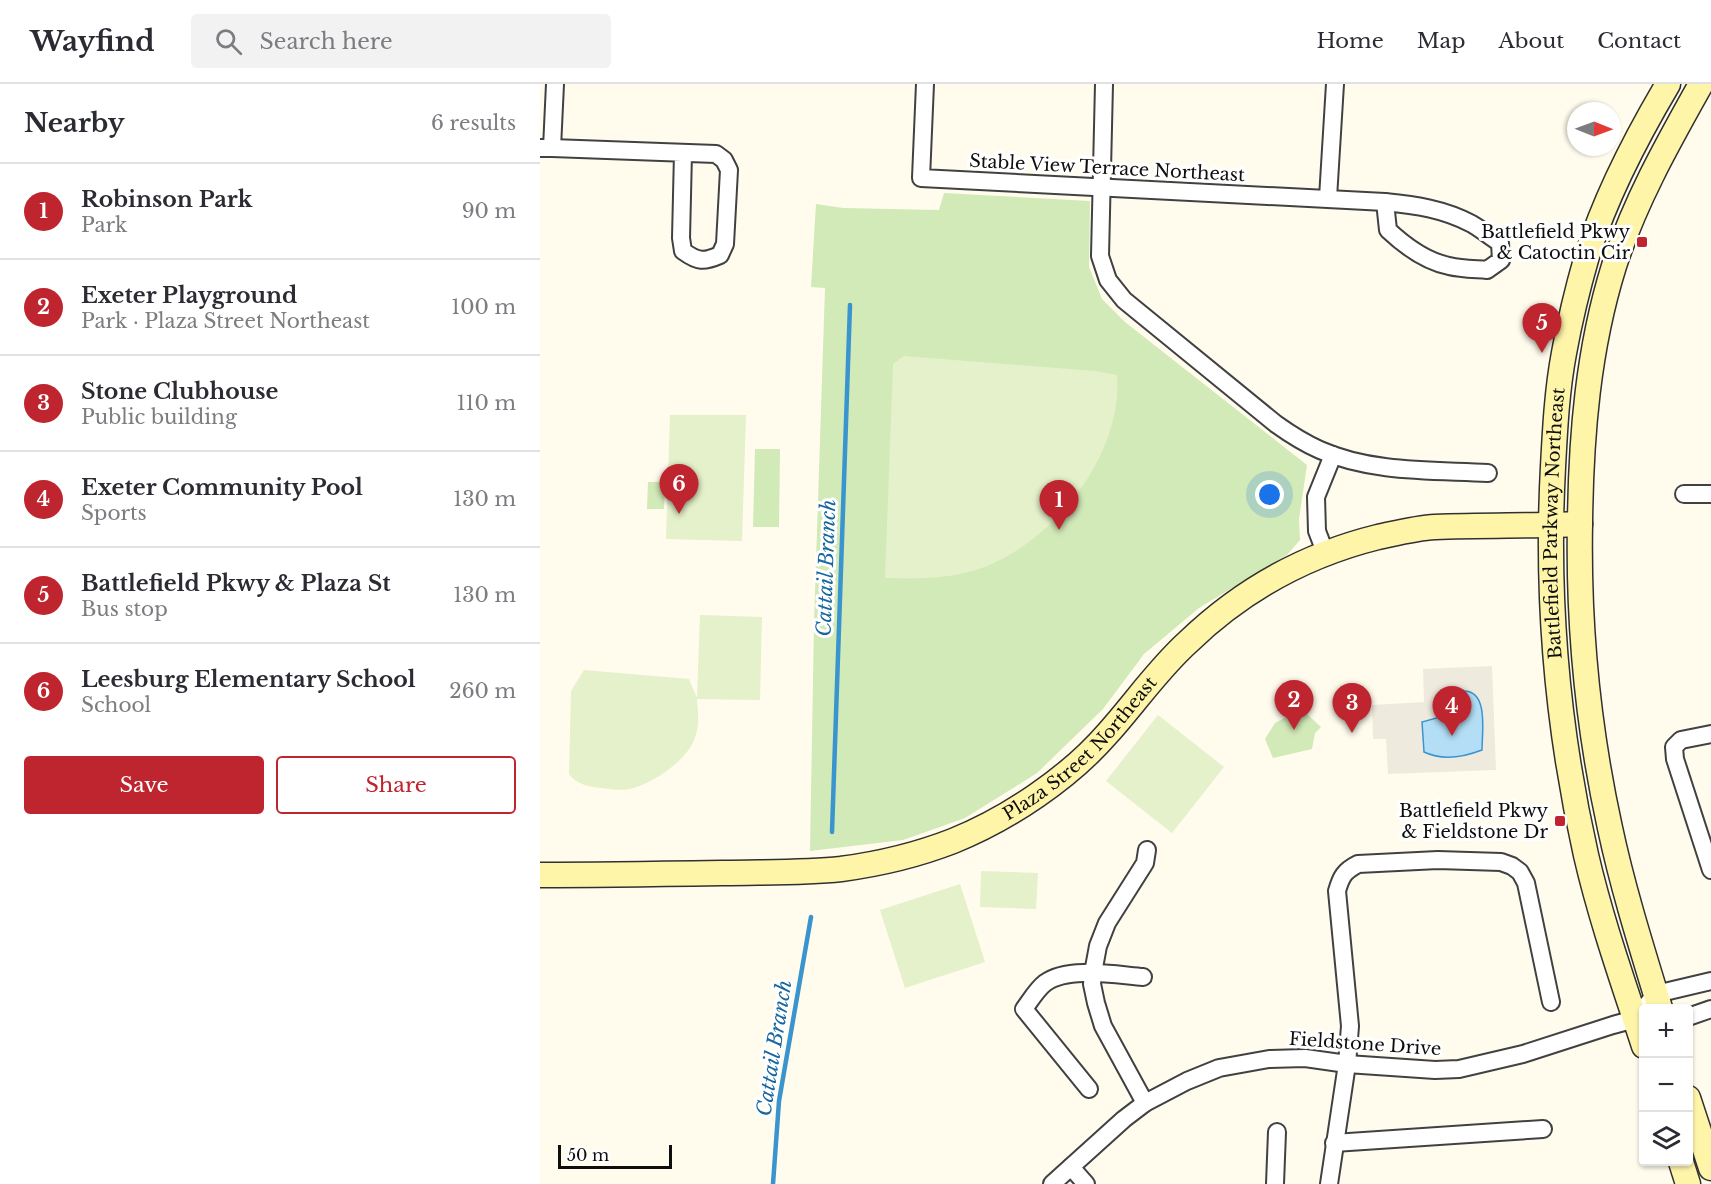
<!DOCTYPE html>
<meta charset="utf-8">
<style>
:root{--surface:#fff;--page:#f2f2f3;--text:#2b2b33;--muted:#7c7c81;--line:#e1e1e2;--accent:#bf252e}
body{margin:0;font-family:"Libre Baskerville",serif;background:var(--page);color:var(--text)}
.controls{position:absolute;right:18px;bottom:18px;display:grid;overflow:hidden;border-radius:6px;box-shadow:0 2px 4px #0004}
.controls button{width:54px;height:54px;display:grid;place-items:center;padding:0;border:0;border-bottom:2px solid var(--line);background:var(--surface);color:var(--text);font:30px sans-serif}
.compass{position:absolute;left:1027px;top:18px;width:54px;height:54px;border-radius:50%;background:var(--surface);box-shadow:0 2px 4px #0004;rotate:91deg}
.scale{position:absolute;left:18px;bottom:15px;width:114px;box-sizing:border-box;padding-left:6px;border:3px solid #0e0e0e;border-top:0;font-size:16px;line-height:21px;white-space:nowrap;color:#0e0e0e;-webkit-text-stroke:4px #fff;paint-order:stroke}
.you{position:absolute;left:730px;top:411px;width:21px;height:21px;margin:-15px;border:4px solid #fff;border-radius:50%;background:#1a73e8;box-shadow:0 0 0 9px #1a73e833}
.badge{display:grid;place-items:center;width:39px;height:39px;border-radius:50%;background:var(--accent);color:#fff;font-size:20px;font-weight:700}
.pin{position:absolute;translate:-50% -50px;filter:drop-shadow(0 2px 3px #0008)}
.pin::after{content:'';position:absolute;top:32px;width:21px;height:18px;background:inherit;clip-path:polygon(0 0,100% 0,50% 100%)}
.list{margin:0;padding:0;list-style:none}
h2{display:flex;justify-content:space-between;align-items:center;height:78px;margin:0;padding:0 24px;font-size:26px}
h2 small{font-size:20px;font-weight:400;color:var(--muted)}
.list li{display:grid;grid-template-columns:39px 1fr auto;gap:18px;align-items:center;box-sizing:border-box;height:96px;padding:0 24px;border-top:2px solid var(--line)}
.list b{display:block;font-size:22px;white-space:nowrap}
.list p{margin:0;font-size:20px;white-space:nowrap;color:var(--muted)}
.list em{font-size:20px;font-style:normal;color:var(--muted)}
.actions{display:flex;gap:12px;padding:18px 24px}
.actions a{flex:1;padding:14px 0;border:2px solid var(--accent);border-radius:6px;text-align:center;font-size:21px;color:var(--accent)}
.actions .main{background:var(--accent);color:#fff}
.icon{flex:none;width:33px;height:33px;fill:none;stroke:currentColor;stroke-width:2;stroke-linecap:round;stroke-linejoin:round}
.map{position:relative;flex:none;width:1171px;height:1100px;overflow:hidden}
header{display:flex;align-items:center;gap:36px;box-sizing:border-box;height:84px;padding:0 30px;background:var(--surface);border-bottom:2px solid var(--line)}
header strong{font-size:28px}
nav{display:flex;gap:33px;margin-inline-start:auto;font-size:21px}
.search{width:420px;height:54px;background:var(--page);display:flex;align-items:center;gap:15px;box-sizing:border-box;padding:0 21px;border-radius:6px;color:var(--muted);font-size:22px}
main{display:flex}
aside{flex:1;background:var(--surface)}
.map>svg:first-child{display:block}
.green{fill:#d2e9b8}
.pitch{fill:#e4f1ca}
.plaza{fill:#efeade;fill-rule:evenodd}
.water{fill:#b3def6;stroke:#3a94ce;stroke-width:1.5}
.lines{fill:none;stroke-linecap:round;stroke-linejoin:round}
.stream{stroke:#3a94ce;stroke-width:4.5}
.minor-casing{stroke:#414141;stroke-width:20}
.secondary-casing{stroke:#303030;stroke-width:27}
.minor{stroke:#fff;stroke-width:16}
.secondary{stroke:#fff5a9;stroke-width:24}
.poi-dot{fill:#bf252e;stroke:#fff;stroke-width:2}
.labels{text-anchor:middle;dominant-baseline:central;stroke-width:6;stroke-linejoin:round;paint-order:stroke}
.street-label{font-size:18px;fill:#0e0e0e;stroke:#fff}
.poi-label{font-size:18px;fill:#0e0e0e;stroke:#fff;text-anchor:end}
.water-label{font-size:20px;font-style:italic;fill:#1666a0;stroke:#fff}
</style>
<header>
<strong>Wayfind</strong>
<div class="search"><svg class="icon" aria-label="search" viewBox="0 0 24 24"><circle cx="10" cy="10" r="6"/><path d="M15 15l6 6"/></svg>Search here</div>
<nav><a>Home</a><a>Map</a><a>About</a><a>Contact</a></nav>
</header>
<main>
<aside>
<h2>Nearby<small>6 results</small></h2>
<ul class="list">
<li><span class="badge">1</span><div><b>Robinson Park</b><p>Park</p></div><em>90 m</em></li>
<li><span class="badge">2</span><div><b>Exeter Playground</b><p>Park · Plaza Street Northeast</p></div><em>100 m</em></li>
<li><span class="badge">3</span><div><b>Stone Clubhouse</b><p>Public building</p></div><em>110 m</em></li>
<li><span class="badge">4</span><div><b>Exeter Community Pool</b><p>Sports</p></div><em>130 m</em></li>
<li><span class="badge">5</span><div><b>Battlefield Pkwy &amp; Plaza St</b><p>Bus stop</p></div><em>130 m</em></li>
<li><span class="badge">6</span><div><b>Leesburg Elementary School</b><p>School</p></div><em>260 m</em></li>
</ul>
<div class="actions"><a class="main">Save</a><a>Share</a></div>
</aside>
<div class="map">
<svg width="1171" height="1100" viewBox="0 0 1171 1100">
<rect width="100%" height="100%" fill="#fffcee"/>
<g class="green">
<path d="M 404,109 L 550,117 L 549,183 L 562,215 L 585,238 L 767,381 L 759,435 L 760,456 L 747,471 L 659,524 L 604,570 L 563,625 L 497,689 L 425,734 L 363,756 L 270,767 L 274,539 L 285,204 L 271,203 L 276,120 L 303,124 L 399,126 Z"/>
<path d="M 215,365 L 240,365 L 239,443 L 213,443 Z"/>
<path d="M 108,398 L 125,398 L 124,425 L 107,425 Z"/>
<path d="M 765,623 L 768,631 L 781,643 L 775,649 L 772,665 L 733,674 L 725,655 L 735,639 Z"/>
</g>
<g class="pitch">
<path d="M 364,272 L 556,287 L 577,291 C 584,371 510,463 436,486 C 406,495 375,495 345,494 L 353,280 Z"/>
<path d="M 130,331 L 206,331 L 202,457 L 126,455 Z"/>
<path d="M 160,531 L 222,533 L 220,616 L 157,615 C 158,630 160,642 154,656 C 146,677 111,701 89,705 C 81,707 70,705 61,704 C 49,703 36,700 29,690 L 31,607 L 44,586 L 149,595 L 157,614 Z"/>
<path d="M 618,631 L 684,683 L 632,749 L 566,697 Z"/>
<path d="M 441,787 L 498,789 L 496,825 L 440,823 Z"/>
<path d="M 420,800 L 445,878 L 365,904 L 340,826 Z"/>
</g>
<path class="plaza" d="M 952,582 L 956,686 L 848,690 L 846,655 L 833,655 L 832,621 L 884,618 L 883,585 ZM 911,630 L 942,666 L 932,670 L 915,673 L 890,671 L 882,638 Z"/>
<path class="water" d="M 923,607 C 949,606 942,648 942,666 C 924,673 903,677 884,668 L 882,638 L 911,630 C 911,618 911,611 923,607 Z"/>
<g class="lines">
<g class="stream">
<path d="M 292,748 L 310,221"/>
<path d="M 233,1100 L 239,1017 L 271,833"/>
</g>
<defs>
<g id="minor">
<path d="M 385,0 L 381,94 L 845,118"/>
<path d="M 564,0 L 560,172 L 568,196 L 584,216 L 736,340 C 750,350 764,359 780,366 C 832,389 892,386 948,389"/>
<path d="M 0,64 L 12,64 L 176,70 L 184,76 L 189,86 L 185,160 L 180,171 C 164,178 158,178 143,167 L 141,154 L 143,69"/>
<path d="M 12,64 L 15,0"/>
<path d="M 788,114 L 795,0"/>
<path d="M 845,118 C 875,121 904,125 932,140 C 942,146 951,153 960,159 L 961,176 L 947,186 C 935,185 921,185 909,182 C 885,177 865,162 848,146 Z"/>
<path d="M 1144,410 L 1171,410"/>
<path d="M 785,468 L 777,447 L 776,413 L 793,371"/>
<path d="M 1171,650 L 1141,656 L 1134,663 L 1135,675 L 1171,786"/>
<path d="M 1104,924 L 1116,910 L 1171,897"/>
<path d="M 1148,933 L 1171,925"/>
<path d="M 549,1005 L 484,925 C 490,917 497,905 505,899 C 527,882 577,891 603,893"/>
<path d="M 605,1019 L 563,942 L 556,919 L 552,900 L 553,889 L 558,862 L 567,839 L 605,779 L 607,766"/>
<path d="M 794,1059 L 1003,1045"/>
<path d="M 531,1083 L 546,1100"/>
<path d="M 512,1100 L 584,1035 L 605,1019 L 647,997 L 679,984 L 729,975 L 765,974 L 807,980 L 895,986 L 919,985 L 983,970 L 1073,941 L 1095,935 L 1104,936"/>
<path d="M 735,1100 L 737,1048"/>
<path d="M 789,1100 L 807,980 L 810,942 L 797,807 C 801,793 804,787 818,780 L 898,776 L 961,778 L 972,782 L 980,788 L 986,799 L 1011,918"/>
</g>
<g id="secondary">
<path id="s1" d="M 0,791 C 62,791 123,790 185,789 C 222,788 264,789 301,785 C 339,780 377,771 413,757 C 468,735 529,694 568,649 C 595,619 618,585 648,558 C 702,506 765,471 838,453 C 857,449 876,444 895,443 C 943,441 992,442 1040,440"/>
<path d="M 1120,924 C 1102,865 1083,805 1070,744 C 1048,644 1038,541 1040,438 C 1041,352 1048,265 1074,182 C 1095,117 1128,59 1161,0"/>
<path id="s2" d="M 1104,962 C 1083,898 1061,836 1046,771 C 1017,643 1006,513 1013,383 C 1015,345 1017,306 1024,269 C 1030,236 1038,203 1047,172 C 1066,111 1096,54 1128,0"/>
<path d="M 1148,1014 L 1171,1084"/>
<path d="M 1141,1078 L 1148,1100"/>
</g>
</defs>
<use href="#minor" class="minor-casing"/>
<use href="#secondary" class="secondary-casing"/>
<use href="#minor" class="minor"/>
<use href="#secondary" class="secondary"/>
</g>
<g class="poi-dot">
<rect x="1096" y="152" width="12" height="12" rx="3"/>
<rect x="1014" y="731" width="12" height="12" rx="3"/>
</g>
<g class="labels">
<g class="street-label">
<text transform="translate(567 84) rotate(3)">Stable View Terrace Northeast</text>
<text stroke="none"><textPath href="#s2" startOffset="534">Battlefield Parkway Northeast</textPath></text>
<text stroke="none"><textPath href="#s1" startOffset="576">Plaza Street Northeast</textPath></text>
<text transform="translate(825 960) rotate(4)">Fieldstone Drive</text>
</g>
<g class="poi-label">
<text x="1090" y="148">Battlefield Pkwy<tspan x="1090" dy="21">&amp; Catoctin Cir</tspan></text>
<text x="1008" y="727">Battlefield Pkwy<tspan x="1008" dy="21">&amp; Fieldstone Dr</tspan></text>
</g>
<g class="water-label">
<text transform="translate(286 484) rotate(-88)">Cattail Branch</text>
<text transform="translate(234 964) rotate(-81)">Cattail Branch</text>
</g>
</g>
</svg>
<div class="controls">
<button>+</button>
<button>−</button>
<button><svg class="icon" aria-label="layers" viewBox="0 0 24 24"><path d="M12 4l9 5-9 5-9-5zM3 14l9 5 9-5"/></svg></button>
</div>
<svg class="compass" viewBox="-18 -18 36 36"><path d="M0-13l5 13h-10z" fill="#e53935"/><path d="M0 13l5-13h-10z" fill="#7c7c81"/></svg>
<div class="scale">50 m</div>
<div class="you"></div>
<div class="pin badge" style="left:519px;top:446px">1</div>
<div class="pin badge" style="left:754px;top:646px">2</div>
<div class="pin badge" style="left:812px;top:649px">3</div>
<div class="pin badge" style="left:912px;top:652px">4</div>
<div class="pin badge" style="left:1002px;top:269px">5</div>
<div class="pin badge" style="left:139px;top:430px">6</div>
</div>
</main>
